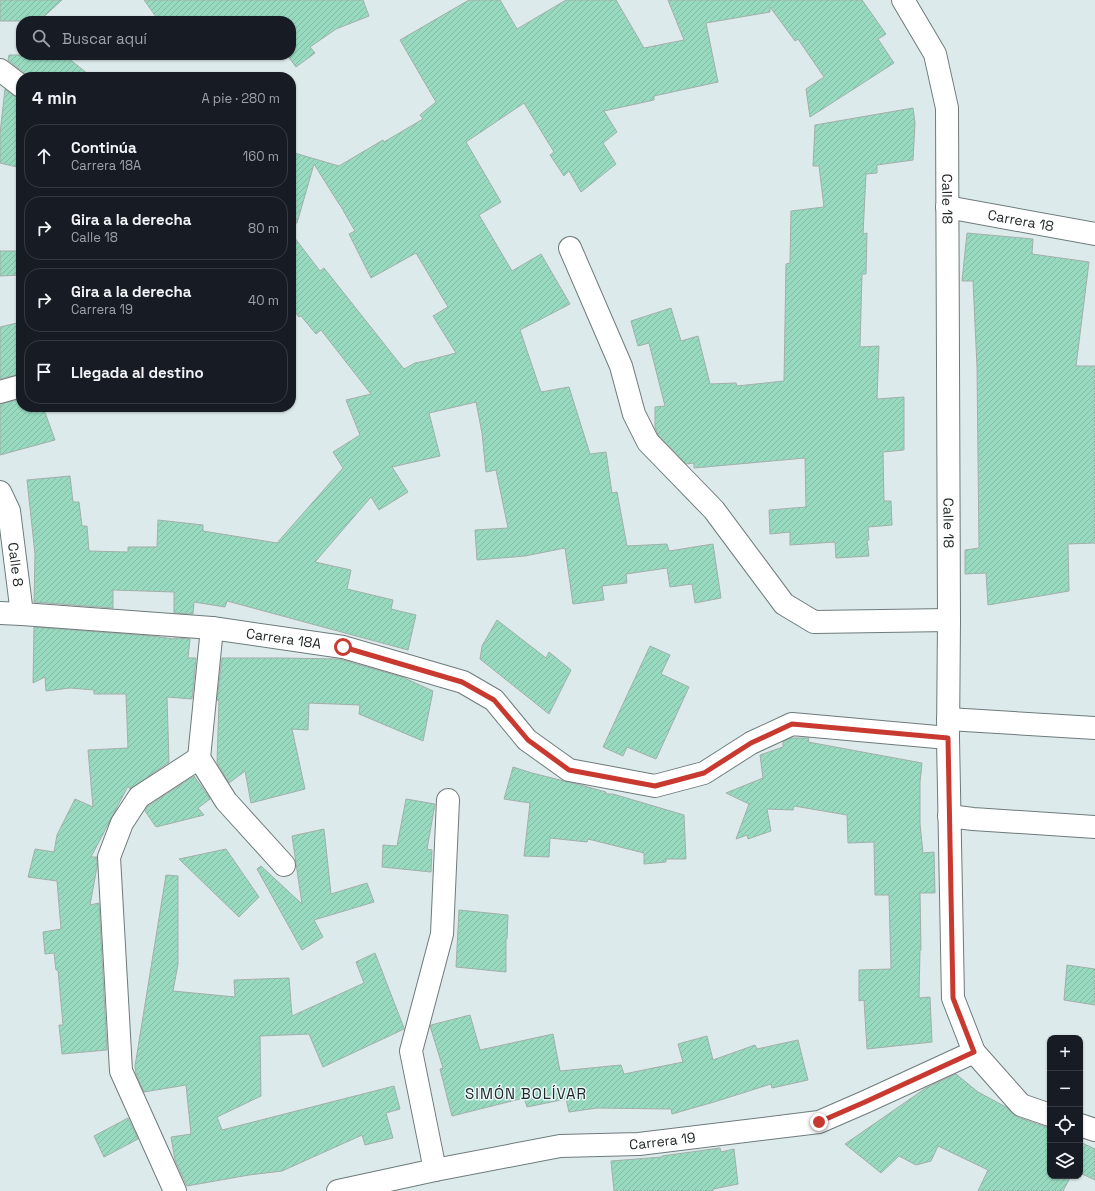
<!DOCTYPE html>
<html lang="es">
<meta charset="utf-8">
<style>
:root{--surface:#171b24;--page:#20242c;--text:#f1f3f6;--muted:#9ea1a6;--line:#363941}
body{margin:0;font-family:"Space Grotesk",sans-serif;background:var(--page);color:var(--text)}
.controls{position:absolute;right:12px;bottom:12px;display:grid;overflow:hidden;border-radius:8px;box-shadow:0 1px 3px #0004}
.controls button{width:36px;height:36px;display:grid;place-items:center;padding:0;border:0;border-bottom:1px solid var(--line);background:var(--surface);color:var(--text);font:20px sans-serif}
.stop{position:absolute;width:12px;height:12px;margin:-9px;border:3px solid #c83a30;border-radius:50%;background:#fff}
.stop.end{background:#c83a30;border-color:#fff;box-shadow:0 1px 4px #0008}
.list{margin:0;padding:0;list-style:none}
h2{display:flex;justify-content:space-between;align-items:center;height:52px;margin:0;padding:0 16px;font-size:17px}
h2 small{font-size:13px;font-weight:400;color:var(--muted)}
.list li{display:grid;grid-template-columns:26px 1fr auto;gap:12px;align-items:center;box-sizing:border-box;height:64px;margin:0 8px 8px;padding:0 8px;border:1px solid var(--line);border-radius:16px}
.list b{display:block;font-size:15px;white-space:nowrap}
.list p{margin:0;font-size:13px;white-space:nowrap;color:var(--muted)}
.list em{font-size:13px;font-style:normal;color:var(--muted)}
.icon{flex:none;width:22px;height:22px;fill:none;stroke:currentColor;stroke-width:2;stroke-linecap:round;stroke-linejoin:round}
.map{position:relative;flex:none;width:1095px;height:1191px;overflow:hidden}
.search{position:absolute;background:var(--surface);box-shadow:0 1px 3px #0004;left:16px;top:16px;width:280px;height:44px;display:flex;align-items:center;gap:10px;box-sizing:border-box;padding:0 14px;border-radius:16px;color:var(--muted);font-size:15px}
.panel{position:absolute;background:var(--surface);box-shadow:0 1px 3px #0004;left:16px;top:72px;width:280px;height:340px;border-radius:16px}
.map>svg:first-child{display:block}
.building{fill:url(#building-hatch);stroke:#a3afaa}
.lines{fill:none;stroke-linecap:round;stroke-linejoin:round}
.minor-casing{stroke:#6e7b7b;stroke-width:24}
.major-casing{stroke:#6e7b7b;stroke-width:24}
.minor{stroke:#fff;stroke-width:22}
.major{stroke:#fff;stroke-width:22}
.route{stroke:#c83a30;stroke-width:5}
.labels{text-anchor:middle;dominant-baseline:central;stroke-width:3;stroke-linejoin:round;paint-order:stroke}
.street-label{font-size:14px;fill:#232829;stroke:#eaf8f9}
.neighbourhood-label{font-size:15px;letter-spacing:1px;fill:#232829;stroke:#eaf8f9}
</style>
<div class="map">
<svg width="1095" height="1191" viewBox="0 0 1095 1191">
<defs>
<pattern id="building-hatch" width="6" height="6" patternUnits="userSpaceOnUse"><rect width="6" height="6" fill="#98dabf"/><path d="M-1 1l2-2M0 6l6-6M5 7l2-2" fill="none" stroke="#83bba4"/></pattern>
</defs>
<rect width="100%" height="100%" fill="#ddeaeb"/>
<g class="building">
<path d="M 0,0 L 62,0 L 39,21 L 0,21 Z"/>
<path d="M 144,0 L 363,0 L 369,16 L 336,29 L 310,47 L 315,53 L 296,67 L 287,55 L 291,55 L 291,21 L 159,21 Z"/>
<path d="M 469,0 L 500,0 L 517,29 L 566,0 L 616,0 L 644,48 L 684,40 L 668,0 L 862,0 L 886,34 L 878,39 L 894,63 L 810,117 L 806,89 L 824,77 L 798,39 L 795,41 L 770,7 L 770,12 L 706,23 L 718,82 L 654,96 L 654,100 L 604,111 L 617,132 L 603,143 L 616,164 L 581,192 L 569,171 L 564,176 L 550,155 L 554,152 L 524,103 L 466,142 L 501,202 L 479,215 L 512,271 L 541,254 L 570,304 L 520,330 L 541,392 L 569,387 L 590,454 L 606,452 L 612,493 L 617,492 L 627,546 L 667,544 L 669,551 L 713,544 L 721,598 L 695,603 L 692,584 L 670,587 L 667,568 L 626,574 L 627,583 L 602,586 L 604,600 L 573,604 L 565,548 L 525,556 L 477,560 L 475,530 L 508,528 L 496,470 L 486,472 L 482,433 L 476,402 L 429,413 L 440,456 L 392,467 L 408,492 L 379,510 L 371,497 L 315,562 L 351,570 L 347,589 L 393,600 L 391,609 L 416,615 L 408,650 L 227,601 L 225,607 L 194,602 L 193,614 L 174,613 L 174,592 L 113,590 L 113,608 L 34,602 L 35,554 L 27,480 L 70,476 L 73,502 L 79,502 L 82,526 L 87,526 L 89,551 L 128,552 L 128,547 L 157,547 L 158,520 L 203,525 L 203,531 L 277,543 L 343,468 L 333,452 L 360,435 L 346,400 L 371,394 L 321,330 L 316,334 L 301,316 L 299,317 L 291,306 L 291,233 L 320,271 L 324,268 L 404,369 L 415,363 L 425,361 L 456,353 L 433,316 L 448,307 L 416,253 L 371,278 L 349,234 L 355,231 L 340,205 L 339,204 L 314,164 L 297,223 L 291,223 L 291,152 L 339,166 L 383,140 L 384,142 L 423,119 L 420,115 L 436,102 L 400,40 Z"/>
<path d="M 9,55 L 64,55 L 92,77 L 29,77 L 8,60 Z"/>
<path d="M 5,89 L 14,96 L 21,98 L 21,168 L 0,163 L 0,133 Z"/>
<path d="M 913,108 L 915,123 L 913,160 L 877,165 L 877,173 L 866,174 L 863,234 L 867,233 L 866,274 L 862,274 L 860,347 L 879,346 L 877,399 L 904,397 L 904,450 L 883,452 L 884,501 L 891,501 L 892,525 L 868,527 L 869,540 L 867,540 L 869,556 L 836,558 L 835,542 L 790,545 L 790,532 L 770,534 L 769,510 L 806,507 L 805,458 L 694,468 L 694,463 L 686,464 L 658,435 L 655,427 L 655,407 L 665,406 L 649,343 L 638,346 L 631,321 L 671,308 L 681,341 L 698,336 L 710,384 L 736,383 L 737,386 L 784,381 L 786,264 L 790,263 L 791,211 L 824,207 L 819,166 L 813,166 L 815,125 Z"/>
<path d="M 967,233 L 1033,239 L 1032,254 L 1089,262 L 1076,366 L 1095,366 L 1095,543 L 1068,544 L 1069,591 L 988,605 L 986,573 L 965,574 L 965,550 L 979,548 L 977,367 L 973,281 L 962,281 Z"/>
<path d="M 0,251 L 21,251 L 21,275 L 0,276 Z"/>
<path d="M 21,322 L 21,374 L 0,379 L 0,327 Z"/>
<path d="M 21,399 L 21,407 L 43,407 L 55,440 L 0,455 L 0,404 Z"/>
<path d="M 497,620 L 546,658 L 549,652 L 571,670 L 549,714 L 480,659 L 482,646 Z"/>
<path d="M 34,627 L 152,636 L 174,639 L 174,638 L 190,639 L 188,658 L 196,658 L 192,699 L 167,697 L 169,762 L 130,789 L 128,786 L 91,857 L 97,857 L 97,867 L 90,905 L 99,903 L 107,1050 L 62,1054 L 59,1025 L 63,1025 L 58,970 L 56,970 L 54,953 L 45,954 L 43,932 L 61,929 L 57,881 L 28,877 L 35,849 L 54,852 L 57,835 L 75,799 L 93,807 L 88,750 L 128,748 L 126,694 L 94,694 L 94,690 L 70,688 L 46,691 L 45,677 L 33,683 Z"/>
<path d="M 650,646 L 670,655 L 661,674 L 689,687 L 656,759 L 627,747 L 623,756 L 603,747 Z"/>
<path d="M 222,658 L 282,658 L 339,659 L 402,677 L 433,691 L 423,741 L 359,714 L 360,705 L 309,703 L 308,730 L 292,729 L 305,789 L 251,803 L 245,771 L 229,783 L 217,763 L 219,701 L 217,700 Z"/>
<path d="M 790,738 L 809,738 L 808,742 L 922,763 L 920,782 L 920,824 L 923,853 L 934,852 L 935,893 L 920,893 L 921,950 L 920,950 L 919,998 L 930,997 L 932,1042 L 867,1049 L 864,1000 L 859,1001 L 859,970 L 891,969 L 889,895 L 875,895 L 874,842 L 848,843 L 847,815 L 794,806 L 793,810 L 767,809 L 771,831 L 748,839 L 747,835 L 736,839 L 749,804 L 726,793 L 763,778 L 760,755 L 783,747 L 783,742 Z"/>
<path d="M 513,767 L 532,773 L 584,786 L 606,792 L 606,794 L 613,794 L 684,815 L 686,859 L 666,859 L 666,862 L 644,864 L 644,853 L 588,839 L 587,842 L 550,838 L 549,857 L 524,856 L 530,803 L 504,799 Z"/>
<path d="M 194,776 L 210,799 L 198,808 L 204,815 L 156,827 L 145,811 L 148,806 Z"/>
<path d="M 406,799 L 435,804 L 427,849 L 432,850 L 431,872 L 382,867 L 383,845 L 397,846 Z"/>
<path d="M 324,829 L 331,894 L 367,883 L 374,902 L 314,920 L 323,937 L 302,950 L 257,869 L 261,866 L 302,904 L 292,836 Z"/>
<path d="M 226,849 L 259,897 L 239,917 L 179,859 Z"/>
<path d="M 166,875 L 178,876 L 178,964 L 173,991 L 235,997 L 234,980 L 289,978 L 292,1016 L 364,983 L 356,962 L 375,953 L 404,1028 L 404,1029 L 323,1067 L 309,1034 L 260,1036 L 261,1096 L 217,1117 L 222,1130 L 394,1086 L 400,1109 L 386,1113 L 393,1138 L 365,1145 L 362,1135 L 282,1171 L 249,1175 L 187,1186 L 175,1160 L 171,1137 L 191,1134 L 186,1085 L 144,1092 L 136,1074 L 135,1066 Z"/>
<path d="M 459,910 L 508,915 L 507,939 L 506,939 L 506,972 L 456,967 Z"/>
<path d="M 1067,965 L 1095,969 L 1095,1005 L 1064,1000 Z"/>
<path d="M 470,1015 L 480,1050 L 553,1034 L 560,1071 L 621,1065 L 624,1074 L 683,1062 L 678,1044 L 707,1036 L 713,1060 L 755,1045 L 757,1049 L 798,1040 L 808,1080 L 772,1088 L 771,1084 L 714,1102 L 672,1114 L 671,1109 L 597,1108 L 569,1112 L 566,1099 L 527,1107 L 524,1098 L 452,1116 L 440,1069 L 443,1068 L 430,1026 L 431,1025 Z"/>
<path d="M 956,1074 L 978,1092 L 1006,1107 L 1017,1117 L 1046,1127 L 1050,1127 L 1050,1176 L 1071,1176 L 1063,1191 L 978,1191 L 988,1170 L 938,1146 L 931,1161 L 916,1165 L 899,1156 L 881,1173 L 845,1144 L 926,1088 Z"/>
<path d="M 128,1118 L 138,1139 L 104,1157 L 94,1136 Z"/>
<path d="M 1080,1142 L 1095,1149 L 1095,1180 L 1080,1173 Z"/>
<path d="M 720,1148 L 721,1152 L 734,1149 L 738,1184 L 713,1189 L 713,1191 L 614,1191 L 611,1161 L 662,1157 L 662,1156 Z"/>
</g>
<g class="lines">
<defs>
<g id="minor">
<path d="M 0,70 L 21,86"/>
<path id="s1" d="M 947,207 L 1095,234"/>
<path d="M 570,248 L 621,366 L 634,414 L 648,442 L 714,510 L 784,604 L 814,622 L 949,620"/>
<path d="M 0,392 L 21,386"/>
<path id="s2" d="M 0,492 L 9,511 L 22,614"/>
<path id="s3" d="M 0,613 L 22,614 L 212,628 L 343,647 L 463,682 L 494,700 L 527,740 L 569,770 L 655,786 L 704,773 L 751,743 L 792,724 L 948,738"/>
<path d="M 212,628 L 199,758 L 226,801 L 284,865"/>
<path d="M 948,719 L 1095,728"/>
<path d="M 949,816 L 973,819 L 1095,827"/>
<path d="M 435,1170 L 411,1051 L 442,934 L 448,800"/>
<path d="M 175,1191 L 121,1071 L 109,857 L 122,823 L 139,797 L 199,758"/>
<path id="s4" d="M 338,1191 L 435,1170 L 560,1146 L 639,1144 L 819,1122 L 865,1102 L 974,1052"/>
</g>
<g id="major">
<path id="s5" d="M 903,0 L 935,54 L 947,108 L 949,620 L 948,738 L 953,998 L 974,1052 L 1021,1105 L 1050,1115"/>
<path d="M 1080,1125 L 1095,1130"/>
</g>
</defs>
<use href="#minor" class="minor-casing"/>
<use href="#major" class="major-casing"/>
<use href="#minor" class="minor"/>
<use href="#major" class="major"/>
</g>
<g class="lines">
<path class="route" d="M 343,647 L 462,682 L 494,700 L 528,740 L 569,770 L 655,786 L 704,773 L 751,743 L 792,724 L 948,738 L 953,998 L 974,1052 L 865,1102 L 819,1122"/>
</g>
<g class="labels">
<g class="street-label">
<text stroke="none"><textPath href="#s5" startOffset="209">Calle 18</textPath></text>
<text stroke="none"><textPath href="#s1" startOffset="75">Carrera 18</textPath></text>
<text stroke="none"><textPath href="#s5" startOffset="533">Calle 18</textPath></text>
<text stroke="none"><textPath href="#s2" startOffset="75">Calle 8</textPath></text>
<text stroke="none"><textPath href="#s3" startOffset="285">Carrera 18A</textPath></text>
<text stroke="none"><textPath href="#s4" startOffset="329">Carrera 19</textPath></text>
</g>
<g class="neighbourhood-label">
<text x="526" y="1093">SIMÓN BOLÍVAR</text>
</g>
</g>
</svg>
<div class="controls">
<button>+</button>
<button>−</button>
<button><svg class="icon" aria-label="locate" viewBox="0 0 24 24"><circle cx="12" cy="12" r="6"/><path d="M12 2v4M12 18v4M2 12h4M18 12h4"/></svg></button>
<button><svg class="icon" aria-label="layers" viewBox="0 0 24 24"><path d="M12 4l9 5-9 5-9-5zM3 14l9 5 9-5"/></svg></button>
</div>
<div class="stop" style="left:343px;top:647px"></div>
<div class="stop end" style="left:819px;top:1122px"></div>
<div class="search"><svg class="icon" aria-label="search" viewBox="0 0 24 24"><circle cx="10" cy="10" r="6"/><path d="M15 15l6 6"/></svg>Buscar aquí</div>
<section class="panel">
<h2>4 min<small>A pie · 280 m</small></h2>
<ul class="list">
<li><svg class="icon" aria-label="ahead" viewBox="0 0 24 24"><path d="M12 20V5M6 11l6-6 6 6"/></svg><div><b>Continúa</b><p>Carrera 18A</p></div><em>160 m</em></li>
<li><svg class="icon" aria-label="right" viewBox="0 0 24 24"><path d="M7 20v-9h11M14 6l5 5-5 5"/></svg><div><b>Gira a la derecha</b><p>Calle 18</p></div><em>80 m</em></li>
<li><svg class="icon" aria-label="right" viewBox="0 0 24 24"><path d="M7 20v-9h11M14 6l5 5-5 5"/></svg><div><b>Gira a la derecha</b><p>Carrera 19</p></div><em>40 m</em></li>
<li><svg class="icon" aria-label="arrive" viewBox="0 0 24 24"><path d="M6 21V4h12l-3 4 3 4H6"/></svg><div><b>Llegada al destino</b></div></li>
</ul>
</section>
</div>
